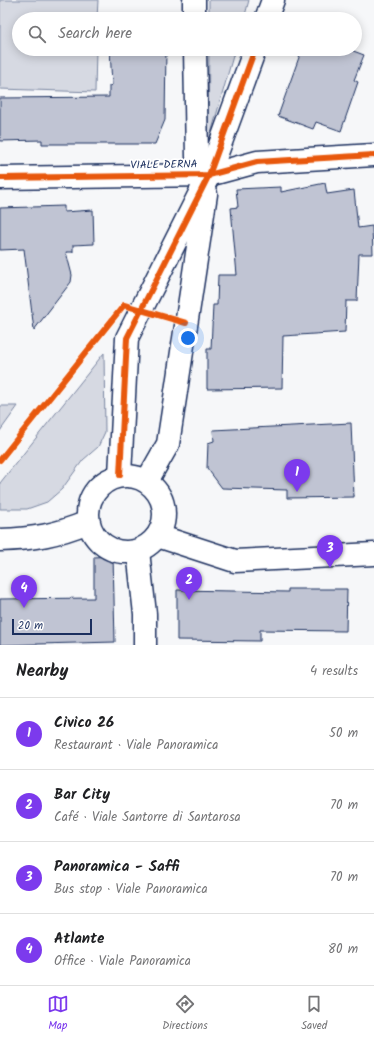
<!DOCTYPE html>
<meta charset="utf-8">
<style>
:root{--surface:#fff;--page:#f2f2f2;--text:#202124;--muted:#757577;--line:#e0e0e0;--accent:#7c3aed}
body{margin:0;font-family:Kalam,sans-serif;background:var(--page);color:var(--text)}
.scale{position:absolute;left:12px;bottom:10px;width:80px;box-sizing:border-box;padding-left:4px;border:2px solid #1b2f5e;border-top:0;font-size:11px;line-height:14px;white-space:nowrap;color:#1b2f5e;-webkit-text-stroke:3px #fff;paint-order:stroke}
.you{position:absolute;left:188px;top:338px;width:14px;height:14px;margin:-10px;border:3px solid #fff;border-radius:50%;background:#1a73e8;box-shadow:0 0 0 6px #1a73e833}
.badge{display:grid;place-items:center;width:26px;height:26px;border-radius:50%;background:var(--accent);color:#fff;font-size:13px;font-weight:700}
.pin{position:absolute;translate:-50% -33px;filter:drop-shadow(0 1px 2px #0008)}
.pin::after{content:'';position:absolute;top:21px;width:14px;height:12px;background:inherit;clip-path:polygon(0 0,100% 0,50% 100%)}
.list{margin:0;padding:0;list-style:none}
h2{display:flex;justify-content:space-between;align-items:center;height:52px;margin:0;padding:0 16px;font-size:17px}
h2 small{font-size:13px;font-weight:400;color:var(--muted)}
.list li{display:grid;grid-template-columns:26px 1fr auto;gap:12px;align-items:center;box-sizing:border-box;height:72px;padding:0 16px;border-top:1px solid var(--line)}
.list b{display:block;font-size:15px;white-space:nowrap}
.list p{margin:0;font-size:13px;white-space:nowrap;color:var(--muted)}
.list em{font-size:13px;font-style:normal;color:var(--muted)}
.icon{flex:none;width:22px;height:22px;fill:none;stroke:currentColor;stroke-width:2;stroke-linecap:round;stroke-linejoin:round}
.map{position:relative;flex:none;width:374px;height:645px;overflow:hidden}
.search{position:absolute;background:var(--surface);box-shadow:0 2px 10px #0003;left:12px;right:12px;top:12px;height:44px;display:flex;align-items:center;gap:10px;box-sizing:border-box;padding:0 14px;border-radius:22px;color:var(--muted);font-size:15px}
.sheet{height:340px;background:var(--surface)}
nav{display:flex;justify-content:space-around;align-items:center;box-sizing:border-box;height:56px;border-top:1px solid var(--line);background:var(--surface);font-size:11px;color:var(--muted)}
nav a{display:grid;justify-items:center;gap:2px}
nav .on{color:var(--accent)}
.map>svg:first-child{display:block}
.green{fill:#d6d9e2;stroke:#7884a0}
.building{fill:#c0c4d3;stroke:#1b2f5e}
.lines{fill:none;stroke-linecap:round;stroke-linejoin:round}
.minor-casing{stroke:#1b2f5e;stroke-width:25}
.tertiary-casing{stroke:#1b2f5e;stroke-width:25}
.minor{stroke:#fff;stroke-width:22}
.tertiary{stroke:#fff;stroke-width:22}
.cycleway-casing{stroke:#fff;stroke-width:8}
.cycleway{stroke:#e8590c;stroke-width:6}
.labels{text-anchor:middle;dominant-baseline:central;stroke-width:3.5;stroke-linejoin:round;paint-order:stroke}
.street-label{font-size:11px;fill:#1b2f5e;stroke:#fff}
</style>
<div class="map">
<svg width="374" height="645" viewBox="0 0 374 645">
<rect width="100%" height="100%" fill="#f6f7f9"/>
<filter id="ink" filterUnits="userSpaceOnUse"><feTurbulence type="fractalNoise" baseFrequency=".025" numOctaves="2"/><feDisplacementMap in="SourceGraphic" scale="8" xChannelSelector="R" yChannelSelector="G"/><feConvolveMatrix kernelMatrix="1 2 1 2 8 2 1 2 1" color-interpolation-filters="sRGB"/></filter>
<g filter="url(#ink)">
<g class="green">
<path d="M 0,0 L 98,0 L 97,19 L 19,19 L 19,49 L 96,49 L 95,92 L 0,89 Z"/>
<path d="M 209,0 L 249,0 L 244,19 L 209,19 Z"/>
<path d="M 209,49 L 235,49 L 208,144 Z"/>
<path d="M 104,353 L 105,432 L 98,447 L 83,460 L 62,489 L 47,502 L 27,509 L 0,509 L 0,483 Z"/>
<path d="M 0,406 L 18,406 L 0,431 Z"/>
</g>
<g class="building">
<path d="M 168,17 L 168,19 L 120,19 Z"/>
<path d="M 110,49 L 166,49 L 165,120 L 155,144 L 42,144 L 42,140 L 0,141 L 0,98 L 109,97 L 109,86 L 112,85 Z"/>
<path d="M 302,49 L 348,49 L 364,55 L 354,80 L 358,82 L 341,131 L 316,122 L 313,129 L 278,116 Z"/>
<path d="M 325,183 L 327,194 L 354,190 L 358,228 L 372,226 L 373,254 L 359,254 L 357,301 L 346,301 L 345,332 L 283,336 L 282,388 L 207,389 L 207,349 L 211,349 L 213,305 L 217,305 L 218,275 L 237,275 L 231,208 L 238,207 L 236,189 L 281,187 L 281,192 Z"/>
<path d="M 64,206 L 64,212 L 93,210 L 94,244 L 73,245 L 73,252 L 66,252 L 72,275 L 71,282 L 34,330 L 24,249 L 0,250 L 0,208 Z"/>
<path d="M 351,423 L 354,497 L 287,498 L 287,490 L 222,488 L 207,468 L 208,443 L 214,441 L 213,430 Z"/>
<path d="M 113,556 L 115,642 L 0,645 L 0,599 L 94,598 L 94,557 Z"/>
<path d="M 288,589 L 347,589 L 346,631 L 260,630 L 260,641 L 177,640 L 177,590 L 288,592 Z"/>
</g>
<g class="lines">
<defs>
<g id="minor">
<path d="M 194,0 L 194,19"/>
<path d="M 195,49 L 197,157 L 209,175"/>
<path d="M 0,178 L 209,175 L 257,162 L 374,155"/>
<path d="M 158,536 L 235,561 L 374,554"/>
<path d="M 138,551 L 145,614 L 145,645"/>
</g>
<g id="tertiary">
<path d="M 266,19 L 273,0"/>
<path d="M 120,475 L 127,338 L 209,175 L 255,49"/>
<circle cx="126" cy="514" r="38"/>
<path d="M 147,481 L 168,444 L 206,194"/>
<path d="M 0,540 C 34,539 56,535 88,522"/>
</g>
</defs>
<use href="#minor" class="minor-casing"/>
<use href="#tertiary" class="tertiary-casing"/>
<use href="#minor" class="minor"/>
<use href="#tertiary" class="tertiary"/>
<defs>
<g id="cycleway">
<path d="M 0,178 L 209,175 L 257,162 L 374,155"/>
<path d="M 0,460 L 124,305 L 186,323"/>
<path d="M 120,475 L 127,338 L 209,175 L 255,49"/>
</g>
</defs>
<use href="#cycleway" class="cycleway-casing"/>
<use href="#cycleway" class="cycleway"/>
</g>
</g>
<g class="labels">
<g class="street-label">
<text transform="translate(164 165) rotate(-1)">VIALE DERNA</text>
</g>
</g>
</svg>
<div class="scale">20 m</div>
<div class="you"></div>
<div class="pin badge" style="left:297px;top:492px">1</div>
<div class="pin badge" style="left:189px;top:600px">2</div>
<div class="pin badge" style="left:330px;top:568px">3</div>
<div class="pin badge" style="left:24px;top:608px">4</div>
<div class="search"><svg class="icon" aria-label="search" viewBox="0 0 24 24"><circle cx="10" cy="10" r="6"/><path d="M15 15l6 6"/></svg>Search here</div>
</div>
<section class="sheet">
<h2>Nearby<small>4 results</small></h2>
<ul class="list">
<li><span class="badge">1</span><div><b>Civico 26</b><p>Restaurant · Viale Panoramica</p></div><em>50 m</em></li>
<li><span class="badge">2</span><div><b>Bar City</b><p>Café · Viale Santorre di Santarosa</p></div><em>70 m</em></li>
<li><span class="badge">3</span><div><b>Panoramica - Saffi</b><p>Bus stop · Viale Panoramica</p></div><em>70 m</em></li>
<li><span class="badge">4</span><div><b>Atlante</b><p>Office · Viale Panoramica</p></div><em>80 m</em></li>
</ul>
</section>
<nav>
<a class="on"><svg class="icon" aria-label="map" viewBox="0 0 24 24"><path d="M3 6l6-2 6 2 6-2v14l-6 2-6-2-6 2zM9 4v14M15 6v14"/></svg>Map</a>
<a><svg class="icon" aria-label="directions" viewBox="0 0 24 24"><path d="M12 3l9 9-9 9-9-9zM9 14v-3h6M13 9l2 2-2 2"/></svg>Directions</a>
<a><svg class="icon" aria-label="saved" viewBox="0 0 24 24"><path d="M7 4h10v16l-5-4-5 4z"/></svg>Saved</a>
</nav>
